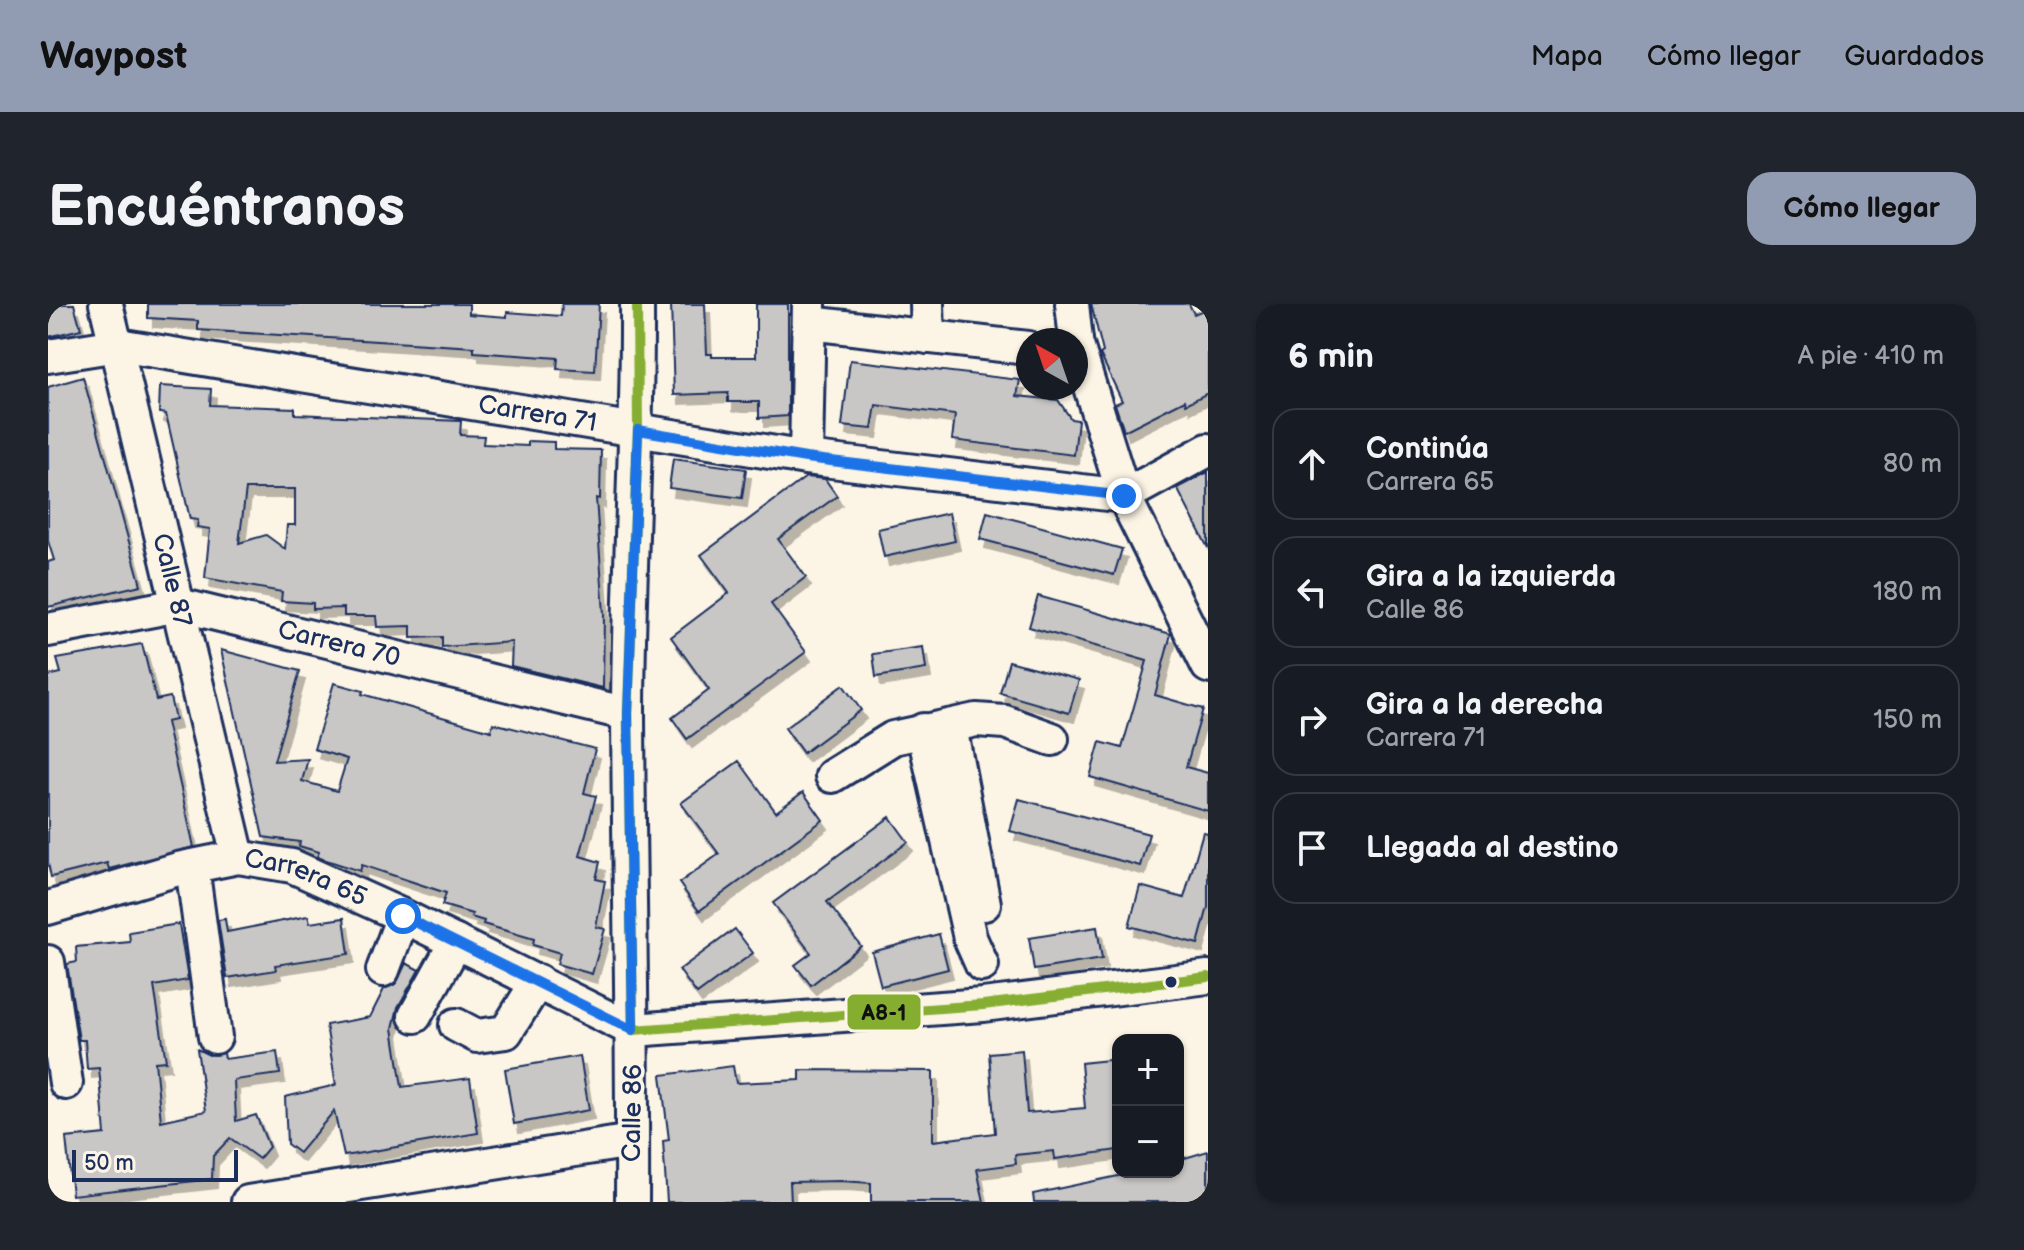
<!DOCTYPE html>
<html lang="es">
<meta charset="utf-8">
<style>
:root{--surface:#171b24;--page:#20242c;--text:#f1f3f6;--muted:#9ea1a6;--line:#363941;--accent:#919bb2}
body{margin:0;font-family:"Balsamiq Sans",sans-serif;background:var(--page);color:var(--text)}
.controls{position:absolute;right:24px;bottom:24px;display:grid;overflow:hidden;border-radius:16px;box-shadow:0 2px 6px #0004}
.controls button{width:72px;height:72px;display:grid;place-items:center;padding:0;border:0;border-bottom:2px solid var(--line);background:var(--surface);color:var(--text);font:40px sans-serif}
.compass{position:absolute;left:968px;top:24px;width:72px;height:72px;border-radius:50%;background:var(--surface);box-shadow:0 2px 6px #0004;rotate:320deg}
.scale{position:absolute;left:24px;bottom:20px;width:166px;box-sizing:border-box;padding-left:8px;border:4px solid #1b2f5e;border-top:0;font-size:22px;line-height:28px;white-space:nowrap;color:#1b2f5e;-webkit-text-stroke:6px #fcf5e5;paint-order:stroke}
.stop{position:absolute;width:24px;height:24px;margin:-18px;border:6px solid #1a73e8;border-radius:50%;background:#fff}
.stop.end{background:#1a73e8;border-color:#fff;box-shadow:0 2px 8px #0008}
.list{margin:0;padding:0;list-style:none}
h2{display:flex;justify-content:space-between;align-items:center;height:104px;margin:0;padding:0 32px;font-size:34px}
h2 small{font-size:26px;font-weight:400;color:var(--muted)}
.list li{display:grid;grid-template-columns:52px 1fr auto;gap:24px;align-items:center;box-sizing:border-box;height:112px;margin:0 16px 16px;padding:0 16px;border:2px solid var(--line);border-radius:24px}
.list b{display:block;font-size:30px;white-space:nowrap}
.list p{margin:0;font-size:26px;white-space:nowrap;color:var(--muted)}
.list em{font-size:26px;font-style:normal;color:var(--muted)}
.icon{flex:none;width:44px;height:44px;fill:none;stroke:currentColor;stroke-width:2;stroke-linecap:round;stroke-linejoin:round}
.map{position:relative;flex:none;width:1160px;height:898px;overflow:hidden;border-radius:24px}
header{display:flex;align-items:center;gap:48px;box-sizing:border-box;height:112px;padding:0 40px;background:var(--accent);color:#111}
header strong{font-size:38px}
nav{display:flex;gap:44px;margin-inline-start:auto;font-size:28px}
.intro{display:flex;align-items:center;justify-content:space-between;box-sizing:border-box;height:192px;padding:0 48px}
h1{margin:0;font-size:56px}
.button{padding:20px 36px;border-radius:24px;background:var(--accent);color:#111;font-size:28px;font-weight:700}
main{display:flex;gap:48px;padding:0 48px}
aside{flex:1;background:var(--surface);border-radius:24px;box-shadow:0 2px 6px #0004}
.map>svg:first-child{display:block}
.building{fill:#c8c7c6;stroke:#1b2f5e;stroke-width:2;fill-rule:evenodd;filter:url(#shadow)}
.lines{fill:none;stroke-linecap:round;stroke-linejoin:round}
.minor-casing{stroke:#1b2f5e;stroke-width:38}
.minor{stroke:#fcf5e5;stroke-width:32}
.bus-1-casing{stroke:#fcf5e5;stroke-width:16}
.bus-1{stroke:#85ae31;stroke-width:10}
.route{stroke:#1a73e8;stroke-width:10}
.bus-dot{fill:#1b2f5e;stroke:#fcf5e5;stroke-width:3}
.labels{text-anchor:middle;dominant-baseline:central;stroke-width:7;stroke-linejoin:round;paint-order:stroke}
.street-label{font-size:26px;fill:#1b2f5e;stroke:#fcf5e5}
.line-badge{stroke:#fcf5e5;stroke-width:3}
.pale-badge-label{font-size:22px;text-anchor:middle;font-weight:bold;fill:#111}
</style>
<header>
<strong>Waypost</strong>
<nav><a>Mapa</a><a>Cómo llegar</a><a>Guardados</a></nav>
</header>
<div class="intro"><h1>Encuéntranos</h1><a class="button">Cómo llegar</a></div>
<main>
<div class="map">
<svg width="1160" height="898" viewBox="0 0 1160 898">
<defs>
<filter id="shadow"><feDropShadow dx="5" dy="9" stdDeviation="0" flood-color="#0004"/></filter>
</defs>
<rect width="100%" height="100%" fill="#fcf5e5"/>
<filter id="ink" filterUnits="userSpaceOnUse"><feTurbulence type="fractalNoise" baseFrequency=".0125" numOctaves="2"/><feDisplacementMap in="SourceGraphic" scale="16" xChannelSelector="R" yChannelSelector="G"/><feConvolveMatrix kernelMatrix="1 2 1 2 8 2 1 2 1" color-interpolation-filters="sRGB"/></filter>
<g filter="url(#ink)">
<g class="building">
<path d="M 0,0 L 26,0 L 33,25 L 0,33 Z"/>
<path d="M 100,0 L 421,0 L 421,10 L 459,13 L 459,8 L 513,12 L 514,0 L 551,0 L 547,67 L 509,65 L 510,54 L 426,48 L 426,43 L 150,26 L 150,17 L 100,14 Z"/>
<path d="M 623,0 L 657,0 L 659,50 L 664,50 L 664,53 L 708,53 L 708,0 L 740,0 L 740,112 L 711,114 L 711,98 L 680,98 L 680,89 L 626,91 Z"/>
<path d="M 1043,0 L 1141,0 L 1146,10 L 1160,4 L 1160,89 L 1138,100 L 1137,96 L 1076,127 L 1067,100 L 1074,97 L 1052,50 L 1055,48 Z"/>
<path d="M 802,56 L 972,76 L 969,92 L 1010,96 L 1023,115 L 1030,116 L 1026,151 L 904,136 L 907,111 L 828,101 L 824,125 L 794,122 Z"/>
<path d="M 35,73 L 93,281 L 0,303 L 0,258 L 6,256 L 0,237 L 0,83 Z"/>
<path d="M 112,82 L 163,85 L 162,101 L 247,104 L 247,110 L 413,117 L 412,131 L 436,132 L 435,140 L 480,142 L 480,137 L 506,138 L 506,145 L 553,146 L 552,195 L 548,194 L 556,310 L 555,384 L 463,362 L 464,338 L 394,343 L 394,333 L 363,334 L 363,322 L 329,323 L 328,312 L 296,312 L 296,304 L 265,305 L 265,299 L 233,297 L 234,288 L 157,274 L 162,225 L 149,223 L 150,216 L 142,215 L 118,110 L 111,109 ZM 198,185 L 247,185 L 247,221 L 239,221 L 237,245 L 218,231 L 191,239 Z"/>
<path d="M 625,155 L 698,165 L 694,194 L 621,184 Z"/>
<path d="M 1160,168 L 1160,244 L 1129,184 Z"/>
<path d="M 758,173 L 777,175 L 789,192 L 730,235 L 758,273 L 723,300 L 758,348 L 639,435 L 624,414 L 661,386 L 623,333 L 681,289 L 653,251 Z"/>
<path d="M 939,208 L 1074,245 L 1066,271 L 932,235 Z"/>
<path d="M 901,209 L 907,237 L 836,253 L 830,225 Z"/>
<path d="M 990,292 L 1123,330 L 1107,391 L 1155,405 L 1138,463 L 1160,469 L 1160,507 L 1042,473 L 1052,438 L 1074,444 L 1099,357 L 981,323 Z"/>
<path d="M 94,340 L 108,396 L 122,393 L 127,416 L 118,418 L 146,543 L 61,565 L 59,559 L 3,573 L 0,559 L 0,372 L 13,369 L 9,355 Z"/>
<path d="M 875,343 L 878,365 L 828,373 L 825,350 Z"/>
<path d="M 173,346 L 252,367 L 226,457 L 260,455 L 254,477 L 289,487 L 299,455 L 266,445 L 286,379 L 315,387 L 314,390 L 443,427 L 445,419 L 547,445 L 536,489 L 548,492 L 532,552 L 552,558 L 548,575 L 557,577 L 548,623 L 557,625 L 544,670 L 509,660 L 512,649 L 485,641 L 486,635 L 435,620 L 436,617 L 423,613 L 424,610 L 394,601 L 398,589 L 314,561 L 312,567 L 275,555 L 269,553 L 271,548 L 251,542 L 252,538 L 215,533 Z"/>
<path d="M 961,357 L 1031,376 L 1021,409 L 952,389 Z"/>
<path d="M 795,381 L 813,406 L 755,449 L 737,424 Z"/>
<path d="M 691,457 L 728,508 L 755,488 L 775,516 L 651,607 L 631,579 L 671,550 L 633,499 Z"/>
<path d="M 971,495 L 1101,530 L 1092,562 L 962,527 Z"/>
<path d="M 842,513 L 860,538 L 779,598 L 813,642 L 763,681 L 747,661 L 763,649 L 725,599 Z"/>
<path d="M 1155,528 L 1160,529 L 1160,603 L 1150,640 L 1081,622 L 1092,582 L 1136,594 Z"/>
<path d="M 260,612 L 262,619 L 296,614 L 301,650 L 227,661 L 228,666 L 179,674 L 170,616 L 177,615 L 179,628 Z"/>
<path d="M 131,620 L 140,676 L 106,682 L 118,757 L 107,758 L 113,817 L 158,807 L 149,745 L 161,751 L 176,749 L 177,755 L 229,748 L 232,770 L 186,776 L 188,817 L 208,811 L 221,843 L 211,855 L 182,834 L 165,852 L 164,875 L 24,891 L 18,834 L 57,830 L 51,764 L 39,765 L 37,736 L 31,736 L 19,660 L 29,658 L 28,643 L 82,638 L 81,628 Z"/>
<path d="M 1049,623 L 1054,655 L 986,666 L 981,634 Z"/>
<path d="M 687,625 L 705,649 L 649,690 L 631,666 Z"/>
<path d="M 891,630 L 900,665 L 833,682 L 824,648 Z"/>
<path d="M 358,659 L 371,666 L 350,703 L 345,724 L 354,783 L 422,774 L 430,829 L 296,852 L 286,807 L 251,849 L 239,840 L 237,793 L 288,781 L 278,721 L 322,713 L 336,685 L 348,680 Z"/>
<path d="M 974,746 L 979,809 L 1037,804 L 1033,759 L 1070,755 L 1070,846 L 1007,855 L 1006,847 L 967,851 L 968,860 L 929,865 L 936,898 L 823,898 L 823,879 L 793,877 L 742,878 L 743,898 L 619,898 L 615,837 L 621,836 L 613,771 L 685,762 L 688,779 L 752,776 L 752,766 L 885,767 L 885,837 L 947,829 L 941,749 Z"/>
<path d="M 532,752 L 541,806 L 466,820 L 457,765 Z"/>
<path d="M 1160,847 L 1160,898 L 986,898 L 985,890 L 1089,868 L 1130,868 L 1130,856 Z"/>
</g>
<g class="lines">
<defs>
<g id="minor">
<path id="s1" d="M 58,0 L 190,553"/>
<path d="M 879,0 L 880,33"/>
<path d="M 1024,0 L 1028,36"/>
<path d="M 761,19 L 980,44"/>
<path d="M 1028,38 L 1076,192 L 1160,362"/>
<path id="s2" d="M 0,52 L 70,41 L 758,154 L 1076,192 L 1160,146"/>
<path d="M 758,154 L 761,0"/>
<path id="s3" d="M 0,326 L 131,301 L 580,410"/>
<path d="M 902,422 L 936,600"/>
<path d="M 875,426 L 922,634 L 934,661"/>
<path d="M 784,472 L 845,434 L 928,416 L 957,418 L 1004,435"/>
<path d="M 144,562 L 167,733"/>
<path id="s4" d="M 0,604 L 130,565 L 190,553 L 244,562 L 355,612 L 585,726 L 935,701 L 1160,673"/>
<path d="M 0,658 L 18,779"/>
<path d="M 335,666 L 355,612"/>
<path d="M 367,712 L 408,638"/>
<path d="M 408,721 L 429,732 L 458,728 L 490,677"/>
<path d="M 200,898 L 584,837"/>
<path d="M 584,898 C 585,736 581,574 580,413 C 580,275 590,138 589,0"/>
</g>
</defs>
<use href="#minor" class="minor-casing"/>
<use href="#minor" class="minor"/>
<defs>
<path id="bus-1" d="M 589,0 L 590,126 L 580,410 L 585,726 L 935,701 L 1160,673"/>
</defs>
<use href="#bus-1" class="bus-1-casing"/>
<use href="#bus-1" class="bus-1"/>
</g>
</g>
<g class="lines" filter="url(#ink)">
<path class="route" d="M 355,612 L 585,726 L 580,410 L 590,126 L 758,154 L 1076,192"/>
</g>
<circle class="bus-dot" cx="1123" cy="678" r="7"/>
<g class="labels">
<g class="street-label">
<text stroke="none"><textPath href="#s2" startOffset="496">Carrera 71</textPath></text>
<text stroke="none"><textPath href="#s1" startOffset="284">Calle 87</textPath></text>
<text stroke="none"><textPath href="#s3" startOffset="298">Carrera 70</textPath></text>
<text stroke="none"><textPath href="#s4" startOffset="268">Carrera 65</textPath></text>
<text transform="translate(585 809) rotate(-89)">Calle 86</text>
</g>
</g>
<rect class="line-badge" x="798" y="689" width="76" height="38" rx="8" fill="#85ae31"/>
<g class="pale-badge-label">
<text x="836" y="716">A8-1</text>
</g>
</svg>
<div class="controls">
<button>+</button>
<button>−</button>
</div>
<svg class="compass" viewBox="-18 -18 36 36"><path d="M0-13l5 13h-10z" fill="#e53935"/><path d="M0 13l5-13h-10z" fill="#9ea1a6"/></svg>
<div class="scale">50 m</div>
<div class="stop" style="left:355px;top:612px"></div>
<div class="stop end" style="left:1076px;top:192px"></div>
</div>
<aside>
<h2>6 min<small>A pie · 410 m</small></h2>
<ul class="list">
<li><svg class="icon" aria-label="ahead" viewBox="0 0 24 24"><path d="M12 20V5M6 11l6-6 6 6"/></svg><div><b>Continúa</b><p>Carrera 65</p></div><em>80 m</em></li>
<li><svg class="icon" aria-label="left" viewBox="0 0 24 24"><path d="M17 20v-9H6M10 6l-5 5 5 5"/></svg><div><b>Gira a la izquierda</b><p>Calle 86</p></div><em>180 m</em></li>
<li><svg class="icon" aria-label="right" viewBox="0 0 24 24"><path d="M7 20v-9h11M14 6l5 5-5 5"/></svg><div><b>Gira a la derecha</b><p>Carrera 71</p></div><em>150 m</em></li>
<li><svg class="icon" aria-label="arrive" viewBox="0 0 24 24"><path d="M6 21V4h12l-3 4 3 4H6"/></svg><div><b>Llegada al destino</b></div></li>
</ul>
</aside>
</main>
